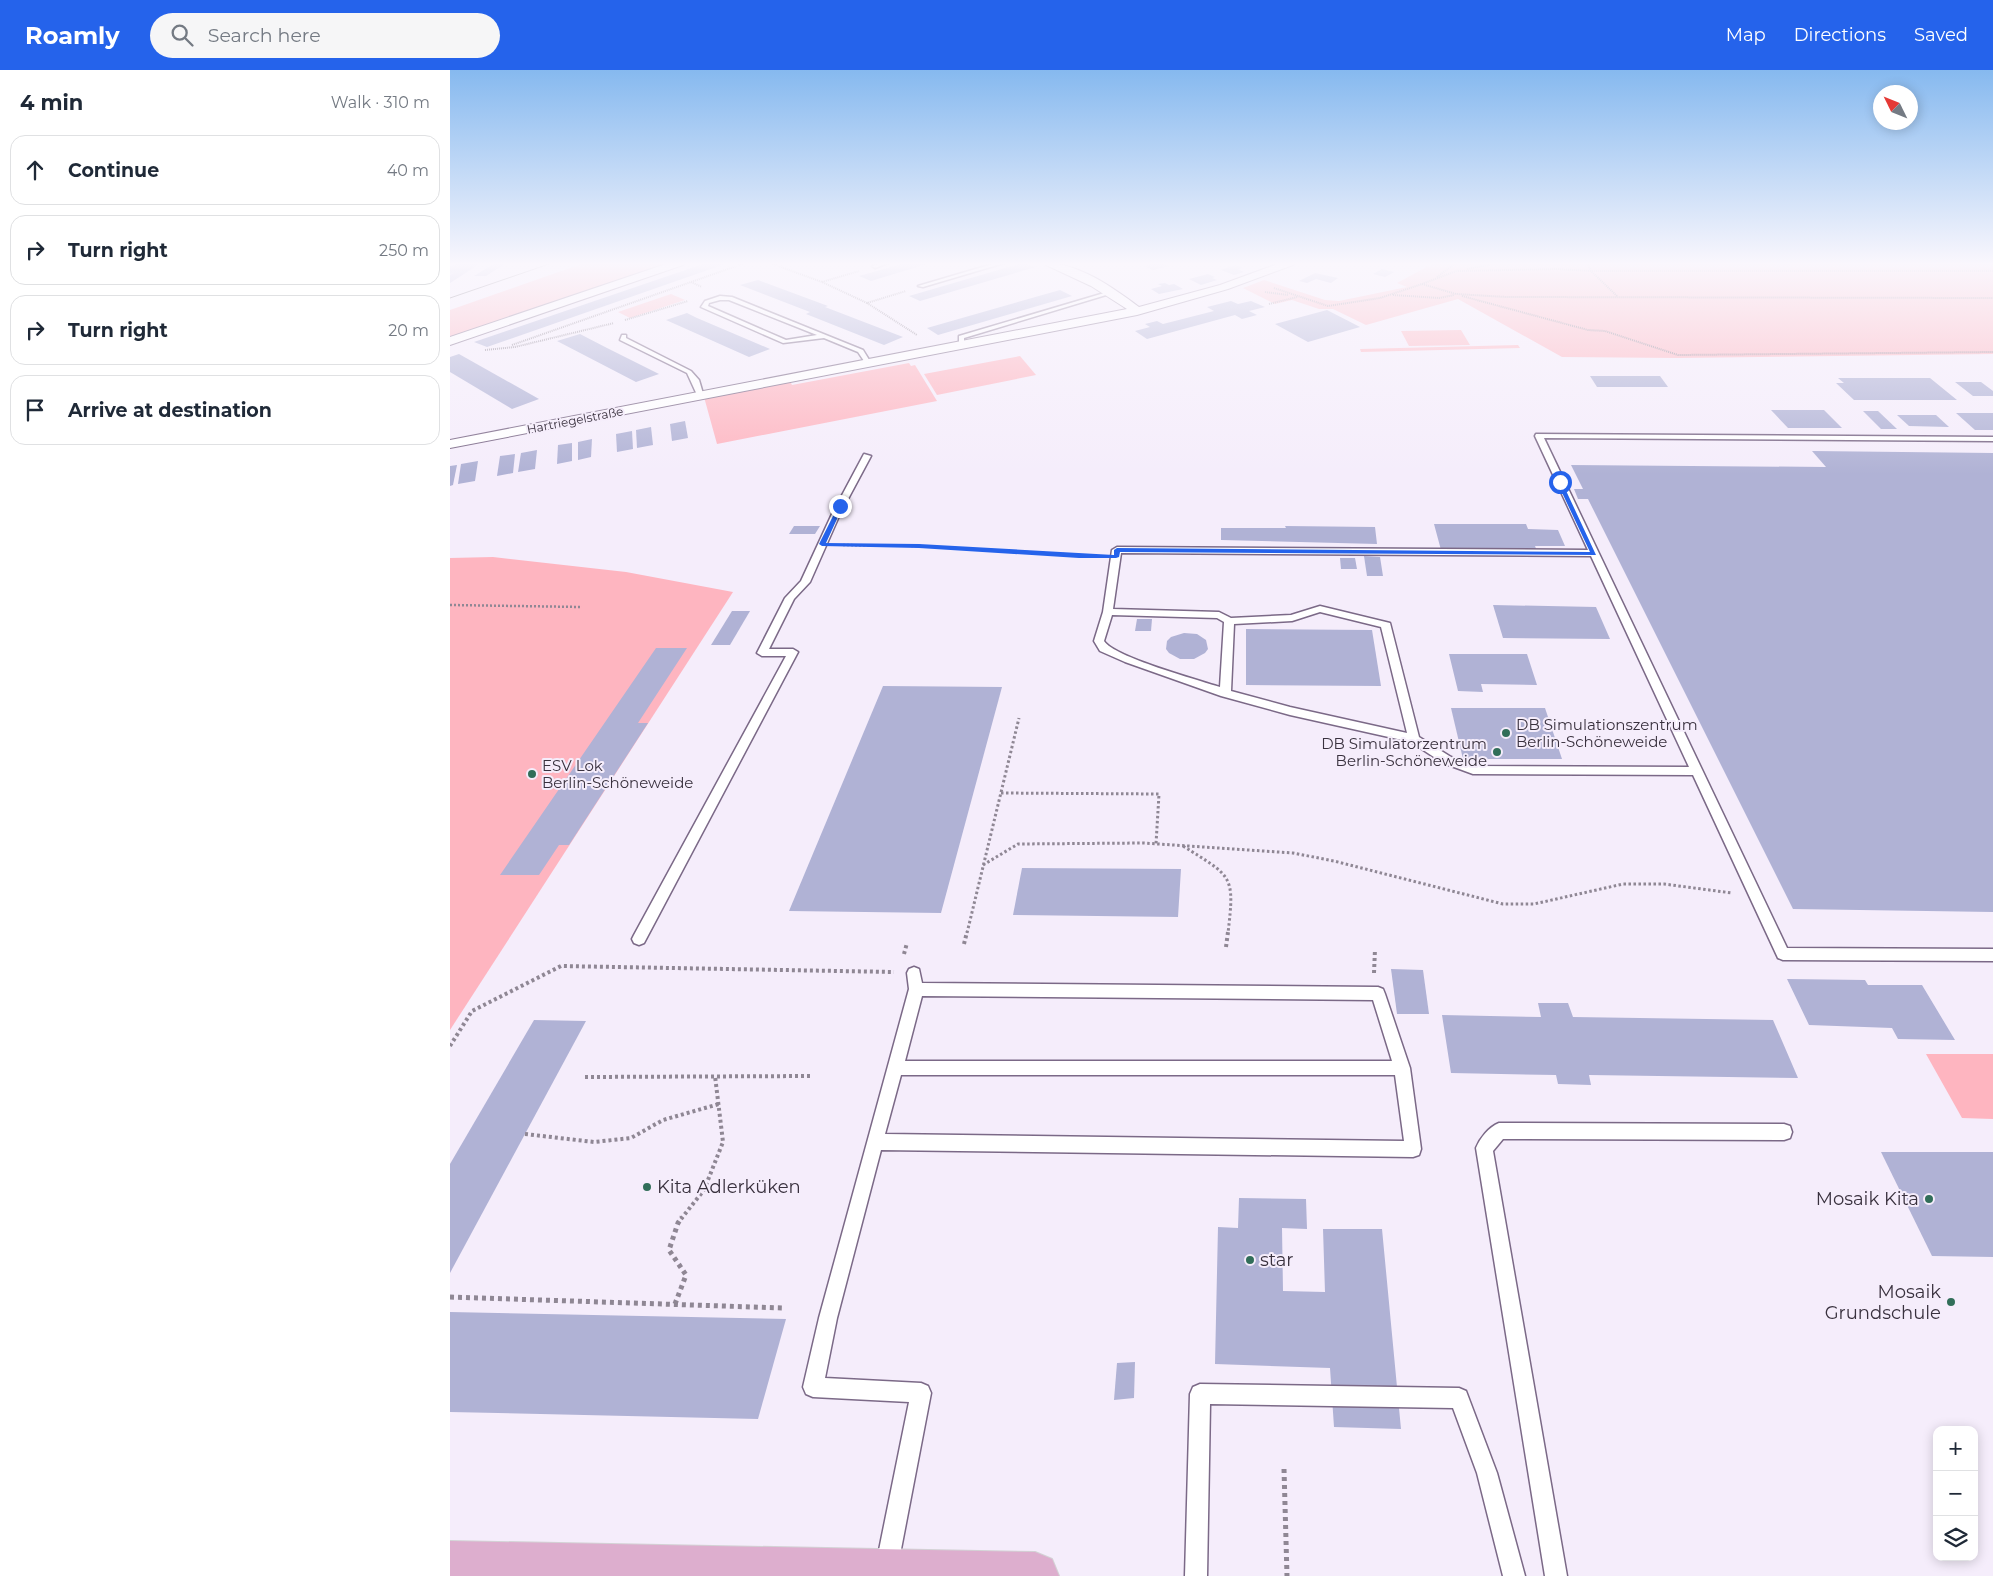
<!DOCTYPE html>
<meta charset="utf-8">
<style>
:root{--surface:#fff;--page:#f6f6f7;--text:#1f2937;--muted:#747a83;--line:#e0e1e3;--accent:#2563eb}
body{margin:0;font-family:Montserrat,sans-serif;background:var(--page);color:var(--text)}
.controls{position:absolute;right:15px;bottom:15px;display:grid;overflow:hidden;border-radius:10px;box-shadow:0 2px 12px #0003}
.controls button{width:45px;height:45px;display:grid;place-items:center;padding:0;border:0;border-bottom:1px solid var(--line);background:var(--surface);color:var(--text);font:25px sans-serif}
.compass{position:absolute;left:1423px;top:15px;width:45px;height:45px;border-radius:50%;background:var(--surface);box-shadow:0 2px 12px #0003;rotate:313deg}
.stop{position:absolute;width:15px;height:15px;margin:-11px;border:4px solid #2563eb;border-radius:50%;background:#fff}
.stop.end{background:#2563eb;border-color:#fff;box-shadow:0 1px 5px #0008}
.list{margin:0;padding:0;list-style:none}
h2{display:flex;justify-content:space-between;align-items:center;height:65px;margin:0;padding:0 20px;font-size:21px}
h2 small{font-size:16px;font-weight:400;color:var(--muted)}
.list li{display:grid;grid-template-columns:32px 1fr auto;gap:15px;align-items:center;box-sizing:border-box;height:70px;margin:0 10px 10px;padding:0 10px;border:1px solid var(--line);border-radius:15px}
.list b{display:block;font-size:19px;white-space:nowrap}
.list em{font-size:16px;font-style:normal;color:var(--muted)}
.icon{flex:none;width:28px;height:28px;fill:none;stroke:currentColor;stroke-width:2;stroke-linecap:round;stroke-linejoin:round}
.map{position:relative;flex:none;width:1543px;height:1506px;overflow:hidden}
header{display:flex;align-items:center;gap:30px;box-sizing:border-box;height:70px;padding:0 25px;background:var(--accent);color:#fff}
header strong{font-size:24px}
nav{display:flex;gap:28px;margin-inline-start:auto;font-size:18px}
.search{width:350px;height:45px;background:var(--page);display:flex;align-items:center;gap:12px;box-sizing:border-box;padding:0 18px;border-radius:28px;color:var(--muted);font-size:19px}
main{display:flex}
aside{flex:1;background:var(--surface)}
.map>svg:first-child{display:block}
.green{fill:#feb5c0}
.building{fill:#b0b2d5}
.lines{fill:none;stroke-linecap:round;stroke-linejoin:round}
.lane-casing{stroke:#7b6987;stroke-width:3}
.street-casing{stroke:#7b6987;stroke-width:2}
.primary-casing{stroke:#d3d2d5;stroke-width:2}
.path-far4{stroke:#8f8794;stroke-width:2;stroke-dasharray:1 1;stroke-linecap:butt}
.path-far3{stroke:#8f8794;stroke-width:2.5;stroke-dasharray:2 2;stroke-linecap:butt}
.path-far2{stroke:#8f8794;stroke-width:3;stroke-dasharray:2.5 2.5;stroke-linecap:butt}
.path-far1{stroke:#8f8794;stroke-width:4;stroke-dasharray:3 3;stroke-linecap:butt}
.path{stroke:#8f8794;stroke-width:5;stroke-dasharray:4 4;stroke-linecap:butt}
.lane{fill:#fff;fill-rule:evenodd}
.street{fill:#fff;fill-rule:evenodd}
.primary{fill:#ddaece;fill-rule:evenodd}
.tram{stroke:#534b58;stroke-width:1}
.route{fill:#2563eb}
.poi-dot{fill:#316e59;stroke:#f5edfb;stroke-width:2}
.labels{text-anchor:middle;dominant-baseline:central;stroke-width:4;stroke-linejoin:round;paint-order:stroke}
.far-street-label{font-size:12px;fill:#39313e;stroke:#f5edfb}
.poi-label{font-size:15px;fill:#39313e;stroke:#f5edfb;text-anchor:start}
.near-poi-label{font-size:18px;fill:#39313e;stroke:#f5edfb;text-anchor:start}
</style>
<header>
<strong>Roamly</strong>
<div class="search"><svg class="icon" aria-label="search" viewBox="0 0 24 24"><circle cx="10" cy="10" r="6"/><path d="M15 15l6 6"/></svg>Search here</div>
<nav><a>Map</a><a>Directions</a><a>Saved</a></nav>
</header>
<main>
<aside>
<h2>4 min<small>Walk · 310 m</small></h2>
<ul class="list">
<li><svg class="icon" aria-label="ahead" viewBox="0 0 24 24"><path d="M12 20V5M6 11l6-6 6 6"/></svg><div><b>Continue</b></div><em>40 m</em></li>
<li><svg class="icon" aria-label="right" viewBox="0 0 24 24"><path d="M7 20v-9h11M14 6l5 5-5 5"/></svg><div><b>Turn right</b></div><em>250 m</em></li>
<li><svg class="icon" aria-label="right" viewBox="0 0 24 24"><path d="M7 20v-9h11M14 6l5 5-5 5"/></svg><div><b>Turn right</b></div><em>20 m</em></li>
<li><svg class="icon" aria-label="arrive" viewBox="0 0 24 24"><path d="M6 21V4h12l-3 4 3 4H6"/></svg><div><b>Arrive at destination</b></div></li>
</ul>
</aside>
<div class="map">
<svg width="1543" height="1506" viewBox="0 0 1543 1506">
<rect width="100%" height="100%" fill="#f5edfb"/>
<g class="green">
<path d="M 134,193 L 223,193 L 0,267 L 0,240 Z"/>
<path d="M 984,193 L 1543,193 L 1543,284 L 1228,288 L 1112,287 L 1008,229 L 916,255 L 883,239 L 869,239 L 842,230 L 825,234 L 793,218 L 814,210 L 875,230 L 889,231 L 957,217 L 947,213 Z"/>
<path d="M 221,224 L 235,230 L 180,248 L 168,242 Z"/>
<path d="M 1011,260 L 1020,275 L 959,276 L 951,261 Z"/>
<path d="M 1068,275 L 1070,278 L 911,282 L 910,279 Z"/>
<path d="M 570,286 L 586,305 L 487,325 L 474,304 Z"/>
<path d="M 459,293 L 461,296 L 465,295 L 487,331 L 267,374 L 254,327 L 340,311 L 342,315 Z"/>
<path d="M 43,487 L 176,502 L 283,522 L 0,960 L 0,488 Z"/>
<path d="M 1476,984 L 1543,984 L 1543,1049 L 1512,1048 Z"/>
</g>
<g class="building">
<path d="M 7,193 L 31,193 L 0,213 L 0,205 L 5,202 L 0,204 L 0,197 Z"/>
<path d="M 45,193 L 56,193 L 36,206 L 24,206 Z"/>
<path d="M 256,193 L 278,193 L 37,277 L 24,272 Z"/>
<path d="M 455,193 L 480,193 L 421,211 L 409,206 Z"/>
<path d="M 572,193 L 586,197 L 470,231 L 459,226 Z"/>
<path d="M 704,193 L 712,193 L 719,196 L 703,200 L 694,196 Z"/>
<path d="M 785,195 L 792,198 L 788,199 L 794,202 L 784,205 L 771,200 Z"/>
<path d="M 932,199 L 944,202 L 935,207 L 923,204 Z"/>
<path d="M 865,203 L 888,208 L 881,213 L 866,209 L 857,213 L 849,211 Z"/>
<path d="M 758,204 L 765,207 L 762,208 L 767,210 L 751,215 L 739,209 Z"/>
<path d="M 308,210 L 378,236 L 375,237 L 453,267 L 434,275 L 356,244 L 360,242 L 290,215 Z"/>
<path d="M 715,213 L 719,215 L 724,214 L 733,219 L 709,224 L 701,219 L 712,216 L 708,214 Z"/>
<path d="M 610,220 L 622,226 L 488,265 L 477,258 Z"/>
<path d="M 781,231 L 788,234 L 801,231 L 815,237 L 799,241 L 807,245 L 792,249 L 785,245 L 697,269 L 685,261 L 700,257 L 695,254 L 707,251 L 713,254 L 764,241 L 757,237 Z"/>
<path d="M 877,240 L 910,257 L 858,272 L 825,254 Z"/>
<path d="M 237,243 L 247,248 L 320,279 L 299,287 L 216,250 Z"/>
<path d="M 130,264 L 157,278 L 209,304 L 186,312 L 107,271 Z"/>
<path d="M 9,284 L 89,329 L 62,339 L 0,302 L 0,287 Z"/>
<path d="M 1140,306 L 1210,306 L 1218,317 L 1147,317 Z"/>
<path d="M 1388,308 L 1480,308 L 1507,330 L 1404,330 L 1386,313 L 1394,313 Z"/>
<path d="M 1505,312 L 1531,312 L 1543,321 L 1543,326 L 1523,326 Z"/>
<path d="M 1321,340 L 1374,340 L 1392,358 L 1338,358 Z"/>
<path d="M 1413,341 L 1428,341 L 1447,359 L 1431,359 Z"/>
<path d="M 1506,343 L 1543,343 L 1543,360 L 1525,360 Z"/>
<path d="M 1447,345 L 1486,345 L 1499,357 L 1459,356 Z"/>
<path d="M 235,351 L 238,368 L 222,371 L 220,354 Z"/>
<path d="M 201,357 L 203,375 L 187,378 L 186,360 Z"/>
<path d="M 182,361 L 183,379 L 167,382 L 166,364 Z"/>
<path d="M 142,369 L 141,387 L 128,390 L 128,372 Z"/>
<path d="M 122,373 L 122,391 L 107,394 L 108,375 Z"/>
<path d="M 87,380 L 85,399 L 68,402 L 71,383 Z"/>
<path d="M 1362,381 L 1543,383 L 1543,842 L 1343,839 L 1138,429 L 1128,429 L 1124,419 L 1133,419 L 1121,395 L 1376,397 Z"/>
<path d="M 65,384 L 63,403 L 47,406 L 50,386 Z"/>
<path d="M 28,391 L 25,411 L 8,414 L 11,394 Z"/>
<path d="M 7,395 L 3,415 L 0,416 L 0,396 Z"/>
<path d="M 984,454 L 1076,454 L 1078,459 L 1108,460 L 1115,476 L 1085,476 L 1087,481 L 991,480 Z"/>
<path d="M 344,456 L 370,456 L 365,464 L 339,464 Z"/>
<path d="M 835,456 L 925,457 L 927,474 L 771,470 L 771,458 L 836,458 Z"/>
<path d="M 914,486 L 930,487 L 933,506 L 917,506 Z"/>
<path d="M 890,488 L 905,488 L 907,499 L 891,499 Z"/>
<path d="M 1043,535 L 1146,537 L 1160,569 L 1053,568 Z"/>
<path d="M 282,541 L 300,541 L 280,575 L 261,575 Z"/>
<path d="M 687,549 L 702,549 L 701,561 L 685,561 Z"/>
<path d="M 796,559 L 922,560 L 931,616 L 796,615 Z"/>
<path d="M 734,563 L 747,564 L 756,570 L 758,579 L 755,583 L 744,589 L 730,589 L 719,583 L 716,579 L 717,571 L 721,567 Z"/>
<path d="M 206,578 L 237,578 L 188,653 L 198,653 L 119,775 L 109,775 L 89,805 L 50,805 Z"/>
<path d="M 999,584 L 1077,584 L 1087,615 L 1031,614 L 1033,622 L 1008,621 Z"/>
<path d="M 433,616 L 552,617 L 491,843 L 339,841 Z"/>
<path d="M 1001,638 L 1095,638 L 1112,689 L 1013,689 Z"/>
<path d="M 572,798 L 731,799 L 728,847 L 563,845 Z"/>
<path d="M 941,899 L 973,900 L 979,944 L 947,944 Z"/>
<path d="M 1337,909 L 1415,910 L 1418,915 L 1472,915 L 1505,970 L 1448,969 L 1442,958 L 1359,955 Z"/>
<path d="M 1088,933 L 1118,933 L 1123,947 L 1323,950 L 1348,1008 L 1139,1005 L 1141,1015 L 1108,1014 L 1106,1005 L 1001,1003 L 992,945 L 1091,947 Z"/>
<path d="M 84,950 L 136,951 L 0,1203 L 0,1094 Z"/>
<path d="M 1431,1082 L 1543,1082 L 1543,1187 L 1482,1186 Z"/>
<path d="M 789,1128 L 856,1129 L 857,1159 L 832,1158 L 833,1221 L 875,1222 L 873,1159 L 932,1159 L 951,1359 L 884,1357 L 880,1298 L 765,1294 L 768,1157 L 788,1158 Z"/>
<path d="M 0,1242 L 336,1249 L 308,1349 L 0,1342 Z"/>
<path d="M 685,1292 L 684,1328 L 664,1330 L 667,1293 Z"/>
</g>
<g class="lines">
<defs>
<g id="lane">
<path d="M 430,193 L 438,193 L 425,198 L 422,196 Z"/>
<path d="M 546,193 L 554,193 L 473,217 L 468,216 Z"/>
<path d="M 661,221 L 666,222 L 514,268 L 514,276 L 509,275 L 509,266 Z"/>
<path d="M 270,226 L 282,227 L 413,280 L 421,293 L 416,294 L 408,282 L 374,268 L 333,273 L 251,237 L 255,231 ZM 270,230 L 279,230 L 367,265 L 336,270 L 258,236 L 259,233 Z"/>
<path d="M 172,265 L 176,265 L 176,268 L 241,301 L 249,310 L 254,327 L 248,327 L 237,303 L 170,270 Z"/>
<path d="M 1086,364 L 1543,367 L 1543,371 L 1094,368 L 1337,878 L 1543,879 L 1543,891 L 1333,890 L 1328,888 L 1243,705 L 1023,704 L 993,693 L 961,672 L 840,645 L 771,626 L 675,592 L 650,581 L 644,571 L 653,542 L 662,480 L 667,477 L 1138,480 L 1085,366 ZM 671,483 L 1141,486 L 1239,697 L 1024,696 L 1001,687 L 969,667 L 940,553 L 870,536 L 841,545 L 781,548 L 769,542 L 663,539 ZM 870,542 L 931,557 L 957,663 L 840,637 L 781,621 L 784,554 L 842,551 ZM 662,545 L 767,548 L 774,552 L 770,617 C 748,610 664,587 654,571 Z"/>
<path d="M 414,384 L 421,386 L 390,444 L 360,512 L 344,529 L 319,579 L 343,579 L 348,582 L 194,873 L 189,875 L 184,873 L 182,869 L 184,865 L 336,586 L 312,586 L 307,583 L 335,528 L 351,511 L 382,444 Z"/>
<path d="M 464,897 L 469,899 L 472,913 L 928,917 L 933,919 L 935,924 L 960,998 L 971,1079 L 969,1085 L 963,1087 L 431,1080 L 387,1248 L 375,1308 L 471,1313 L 478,1316 L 481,1323 L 448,1495 L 445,1503 L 437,1506 L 429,1503 L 426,1495 L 459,1332 L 363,1327 L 356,1324 L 353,1317 L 369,1248 L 459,919 L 457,903 L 459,899 ZM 472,926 L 923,930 L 942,991 L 455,991 ZM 451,1005 L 945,1005 L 954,1071 L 435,1064 Z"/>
<path d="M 1049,1053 L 1334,1054 L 1340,1056 L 1342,1062 L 1340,1068 L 1334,1070 L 1053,1069 L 1043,1081 L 1117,1506 L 1095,1506 L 1026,1078 C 1030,1068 1039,1057 1049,1053 Z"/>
<path d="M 750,1314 L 1009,1318 L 1016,1321 L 1047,1403 L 1075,1506 L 1053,1506 L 1027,1403 L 1003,1338 L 760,1334 L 757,1506 L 735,1506 L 740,1324 L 743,1317 Z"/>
</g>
<g id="street">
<path d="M 219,193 L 234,193 L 233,195 L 0,275 L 0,267 Z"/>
<path d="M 595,193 C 629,193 662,217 689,237 L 770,215 L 830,193 L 844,193 L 843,195 L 778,219 L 687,245 L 0,378 L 0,370 L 677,239 L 641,216 L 596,195 Z"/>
</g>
<path id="primary" d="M 0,1471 L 585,1482 L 602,1489 L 609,1506 L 0,1506 Z"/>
</defs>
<use href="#lane" class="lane-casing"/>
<use href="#street" class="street-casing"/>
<use href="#primary" class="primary-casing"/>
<g class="path-far4">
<path d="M 320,193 L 372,212 L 417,233 L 456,221"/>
<path d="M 1137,193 L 1141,201 L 1167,226"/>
<path d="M 331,195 L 338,193"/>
<path d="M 1017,199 L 1048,193"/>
<path d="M 1008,201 L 1107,199 L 1141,201 L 1543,201"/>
<path d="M 987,207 L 1006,193"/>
<path d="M 241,212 L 252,217"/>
<path d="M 372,212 L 409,201"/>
<path d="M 972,214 L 1009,200"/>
<path d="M 824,218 L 878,236 L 930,228 L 972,214 L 1006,224 L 1056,227 L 1543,228"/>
<path d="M 815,222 L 838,225"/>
<path d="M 943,225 L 989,228 L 1004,225"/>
<path d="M 1012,226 L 1138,260 L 1155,261 L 1228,285 L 1543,282"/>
<path d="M 417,233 L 467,265"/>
<path d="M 819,234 L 847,227"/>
<path d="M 175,250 L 238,231"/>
<path d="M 62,275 L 295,193"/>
<path d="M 35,280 L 65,277 L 164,253"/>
</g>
<g class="path-far3">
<path d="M 393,475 L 469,476 L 646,486"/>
<path d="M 0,535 L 132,537"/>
</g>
<g class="path-far2">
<path d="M 551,723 L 709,724 L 706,774"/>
<path d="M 733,776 C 782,807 785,804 778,863"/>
<path d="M 533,795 L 568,774 L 693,773 L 843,783 L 884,791 L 1053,834 L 1084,834 L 1173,814 L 1214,814 L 1282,823"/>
<path d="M 517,863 L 569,648"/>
</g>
<g class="path-far1">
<path d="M 514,874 L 517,862"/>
<path d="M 776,877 L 778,862"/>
<path d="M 454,884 L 457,873"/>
<path d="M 924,903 L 925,879"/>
<path d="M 0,976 L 22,941 L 111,896 L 444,902"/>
<path d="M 135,1007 L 363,1006"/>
<path d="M 75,1064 L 144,1072 L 181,1068 L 213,1050 L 269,1034"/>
<path d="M 231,1149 L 254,1120 L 273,1072 L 265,1006"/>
</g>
<g class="path">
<path d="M 0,1227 L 333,1238"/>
<path d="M 225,1234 L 236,1205 L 219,1180 L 228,1153 L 232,1147"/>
<path d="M 834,1399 L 837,1506"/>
</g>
<use href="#lane" class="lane"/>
<use href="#street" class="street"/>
<use href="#primary" class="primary"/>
<path class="tram" d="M 0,228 L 102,193"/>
</g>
<linearGradient id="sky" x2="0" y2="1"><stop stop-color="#86b9ef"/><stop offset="0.48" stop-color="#faf7fd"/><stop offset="1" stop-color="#faf7fd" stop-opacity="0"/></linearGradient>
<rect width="1543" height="404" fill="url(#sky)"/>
<path class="route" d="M 1110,410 L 1112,412 L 1146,485 L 670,482 L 669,487 L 666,488 L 629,488 L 469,478 L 372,476 L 369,474 L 388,436 L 390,435 L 393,436 L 376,473 L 469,474 L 664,485 L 664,480 L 667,478 L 1140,482 L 1107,412 Z"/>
<g class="poi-dot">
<circle cx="1056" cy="663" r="5"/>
<circle cx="1047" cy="682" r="5"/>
<circle cx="82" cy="704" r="5"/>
<circle cx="197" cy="1117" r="5"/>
<circle cx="1479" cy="1129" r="5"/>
<circle cx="800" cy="1190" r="5"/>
<circle cx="1501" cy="1232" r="5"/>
</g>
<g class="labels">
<g class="far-street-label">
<text transform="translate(125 350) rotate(-11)">Hartriegelstraße</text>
</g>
<g class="poi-label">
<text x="1066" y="654">DB Simulationszentrum<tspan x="1066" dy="17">Berlin-Schöneweide</tspan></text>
<text x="1037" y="673" text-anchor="end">DB Simulatorzentrum<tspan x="1037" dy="17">Berlin-Schöneweide</tspan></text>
<text x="92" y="695">ESV Lok<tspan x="92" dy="17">Berlin-Schöneweide</tspan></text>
</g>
<g class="near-poi-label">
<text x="207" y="1117">Kita Adlerküken</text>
<text x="1469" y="1129" text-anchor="end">Mosaik Kita</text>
<text x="810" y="1190">star</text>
<text x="1491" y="1222" text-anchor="end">Mosaik<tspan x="1491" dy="21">Grundschule</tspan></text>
</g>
</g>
</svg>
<div class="controls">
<button>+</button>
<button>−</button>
<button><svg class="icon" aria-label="layers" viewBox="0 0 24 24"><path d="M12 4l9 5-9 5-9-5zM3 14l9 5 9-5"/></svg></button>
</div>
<svg class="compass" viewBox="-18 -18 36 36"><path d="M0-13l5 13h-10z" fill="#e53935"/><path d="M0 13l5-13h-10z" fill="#747a83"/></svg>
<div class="stop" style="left:1110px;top:412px"></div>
<div class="stop end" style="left:390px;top:436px"></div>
</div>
</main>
